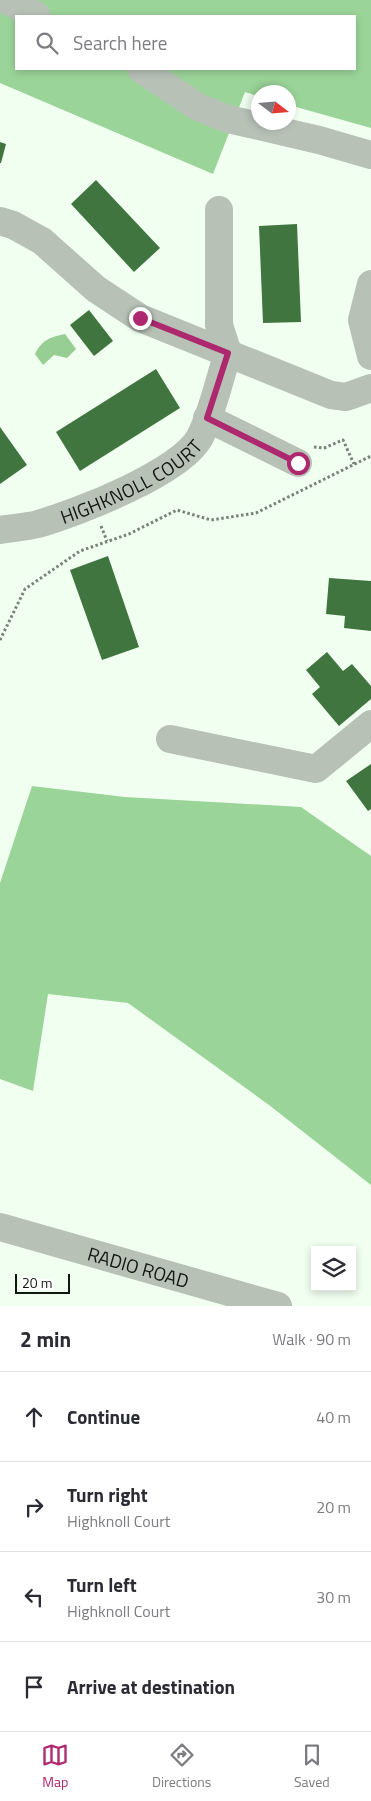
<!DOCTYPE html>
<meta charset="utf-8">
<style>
:root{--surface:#fff;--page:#f2f2f3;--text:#2b2b33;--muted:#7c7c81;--line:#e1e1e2;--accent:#ae286f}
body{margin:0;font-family:"Titillium Web",sans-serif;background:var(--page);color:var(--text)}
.controls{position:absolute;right:15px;bottom:15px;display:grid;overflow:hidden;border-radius:0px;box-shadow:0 2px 8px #0003}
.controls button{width:45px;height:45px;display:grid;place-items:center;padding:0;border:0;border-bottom:1px solid var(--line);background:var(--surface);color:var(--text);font:25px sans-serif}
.compass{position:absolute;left:251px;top:85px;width:45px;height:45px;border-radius:50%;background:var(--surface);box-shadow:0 2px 8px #0003;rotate:106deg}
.scale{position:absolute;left:15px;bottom:12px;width:55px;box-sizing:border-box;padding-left:5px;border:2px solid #101810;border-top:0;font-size:14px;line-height:18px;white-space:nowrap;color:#101810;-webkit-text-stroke:4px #fff;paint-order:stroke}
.stop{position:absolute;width:15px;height:15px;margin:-11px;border:4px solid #ae286f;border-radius:50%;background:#fff}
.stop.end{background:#ae286f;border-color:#fff;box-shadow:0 1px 5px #0008}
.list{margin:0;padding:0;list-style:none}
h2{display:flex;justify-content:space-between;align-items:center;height:65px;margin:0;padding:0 20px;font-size:21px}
h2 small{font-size:16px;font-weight:400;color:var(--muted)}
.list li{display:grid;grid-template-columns:32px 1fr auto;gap:15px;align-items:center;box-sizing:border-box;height:90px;padding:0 20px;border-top:1px solid var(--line)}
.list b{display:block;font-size:19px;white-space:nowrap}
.list p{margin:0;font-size:16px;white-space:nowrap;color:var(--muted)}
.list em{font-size:16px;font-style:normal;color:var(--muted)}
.icon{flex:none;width:28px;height:28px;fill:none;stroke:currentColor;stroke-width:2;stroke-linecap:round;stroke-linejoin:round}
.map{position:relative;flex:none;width:371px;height:1306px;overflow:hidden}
.search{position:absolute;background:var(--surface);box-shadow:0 2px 8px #0003;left:15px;right:15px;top:15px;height:55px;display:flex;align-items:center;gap:12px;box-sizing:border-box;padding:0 18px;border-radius:0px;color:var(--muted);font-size:19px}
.sheet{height:425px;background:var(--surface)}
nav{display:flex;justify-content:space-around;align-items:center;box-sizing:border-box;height:70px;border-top:1px solid var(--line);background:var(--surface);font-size:14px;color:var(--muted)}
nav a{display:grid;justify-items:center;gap:2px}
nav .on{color:var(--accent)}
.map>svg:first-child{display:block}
.forest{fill:#9bd499;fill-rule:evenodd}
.water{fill:#96ce93}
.building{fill:#40753f}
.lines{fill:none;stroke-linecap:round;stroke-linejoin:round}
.path{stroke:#788277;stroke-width:3;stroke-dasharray:2.5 2.5;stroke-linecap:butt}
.minor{stroke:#b7c1b6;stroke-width:28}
.route{stroke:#ae286f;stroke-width:6}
.labels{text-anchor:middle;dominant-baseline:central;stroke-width:4.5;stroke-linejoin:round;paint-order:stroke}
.street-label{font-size:19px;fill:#101810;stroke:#fff}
</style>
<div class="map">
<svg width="371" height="1306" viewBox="0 0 371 1306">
<rect width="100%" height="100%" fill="#f1fff0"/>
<g class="forest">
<path d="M 0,0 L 371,0 L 371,128 L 289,105 L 288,92 L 258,92 L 258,96 L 245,92 L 213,174 L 0,83 ZM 16,16 L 355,16 L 355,69 L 16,69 Z"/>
<path d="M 32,786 L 125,797 L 301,807 L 371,856 L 371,1185 L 269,1105 L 128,1003 L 48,994 L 33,1091 L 0,1079 L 0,883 Z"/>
</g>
<path class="water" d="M 65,334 L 76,349 L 67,358 L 54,355 L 43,365 L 35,354 C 42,340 50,337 65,334 Z"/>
<g class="building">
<path d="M 0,142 L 6,144 L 1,163 L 0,163 Z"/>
<path d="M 96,180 L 160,248 L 134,272 L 71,204 Z"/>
<path d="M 297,224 L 301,322 L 263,323 L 259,226 Z"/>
<path d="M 89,310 L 113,341 L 94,356 L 70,325 Z"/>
<path d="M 156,369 L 180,408 L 80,471 L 56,432 Z"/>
<path d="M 0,427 L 27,465 L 0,484 Z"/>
<path d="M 108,556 L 139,647 L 102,660 L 70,570 Z"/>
<path d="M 329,578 L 371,581 L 371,631 L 344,628 L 345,616 L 326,614 Z"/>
<path d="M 327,652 L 343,671 L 352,664 L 371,686 L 371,699 L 339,726 L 312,694 L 320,687 L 306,670 Z"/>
<path d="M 371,764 L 371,809 L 368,811 L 346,781 Z"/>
</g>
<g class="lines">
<g class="path">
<path d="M 314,447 L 324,448 L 343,440 L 354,464"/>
<path d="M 101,526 L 107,541"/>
<path d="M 0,640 L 25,589 L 80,551 L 129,534 L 177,510 L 211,520 L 256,513 L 371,456"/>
</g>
<g class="minor">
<path d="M 6,0 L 37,16"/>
<path d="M 141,69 L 198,107 L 228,119 L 319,140 L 371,155"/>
<path d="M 219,210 L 219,325 L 228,353"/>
<path d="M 0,221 L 13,225 L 42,241 L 96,289 L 140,318 L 331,395 L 346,397 L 371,388"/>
<path d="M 371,284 L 362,320 L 371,356"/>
<path d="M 207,418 L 298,463"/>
<path id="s1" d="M 0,530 C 12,528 26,527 38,524 C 77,513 182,472 200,437 C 213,411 219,380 228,353"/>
<path d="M 170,739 L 316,769 L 371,724"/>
<path id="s2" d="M 0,1227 L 278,1306"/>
</g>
</g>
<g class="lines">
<path class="route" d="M 140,318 L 228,353 L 207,418 L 298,463"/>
</g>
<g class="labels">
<g class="street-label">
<text stroke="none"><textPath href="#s1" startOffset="141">HIGHKNOLL COURT</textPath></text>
<text stroke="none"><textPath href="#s2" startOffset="144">RADIO ROAD</textPath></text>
</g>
</g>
</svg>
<div class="controls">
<button><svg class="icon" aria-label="layers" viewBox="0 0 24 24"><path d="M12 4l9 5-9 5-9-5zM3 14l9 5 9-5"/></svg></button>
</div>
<svg class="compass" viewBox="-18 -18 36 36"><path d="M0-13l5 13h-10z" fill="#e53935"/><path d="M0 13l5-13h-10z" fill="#7c7c81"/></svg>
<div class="scale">20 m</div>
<div class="stop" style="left:298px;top:463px"></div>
<div class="stop end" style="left:140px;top:318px"></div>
<div class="search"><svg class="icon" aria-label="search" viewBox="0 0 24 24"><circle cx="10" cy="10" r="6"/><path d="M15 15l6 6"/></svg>Search here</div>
</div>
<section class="sheet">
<h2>2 min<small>Walk · 90 m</small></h2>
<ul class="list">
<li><svg class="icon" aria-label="ahead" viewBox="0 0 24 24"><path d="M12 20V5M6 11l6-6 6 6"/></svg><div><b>Continue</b></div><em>40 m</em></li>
<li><svg class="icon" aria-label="right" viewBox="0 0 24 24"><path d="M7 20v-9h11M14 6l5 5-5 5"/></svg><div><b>Turn right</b><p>Highknoll Court</p></div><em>20 m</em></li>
<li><svg class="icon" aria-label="left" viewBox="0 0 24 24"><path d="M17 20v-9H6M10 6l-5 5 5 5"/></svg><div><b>Turn left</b><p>Highknoll Court</p></div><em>30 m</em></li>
<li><svg class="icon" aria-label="arrive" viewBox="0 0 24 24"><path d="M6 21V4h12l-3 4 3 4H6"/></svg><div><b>Arrive at destination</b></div></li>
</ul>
</section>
<nav>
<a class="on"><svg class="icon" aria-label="map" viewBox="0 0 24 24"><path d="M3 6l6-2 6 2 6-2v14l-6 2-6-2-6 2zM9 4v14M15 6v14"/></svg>Map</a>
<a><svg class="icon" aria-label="directions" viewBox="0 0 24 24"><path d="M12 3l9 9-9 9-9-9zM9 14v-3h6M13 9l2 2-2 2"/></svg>Directions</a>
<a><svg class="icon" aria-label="saved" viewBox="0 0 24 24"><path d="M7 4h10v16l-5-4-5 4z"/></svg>Saved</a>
</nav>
